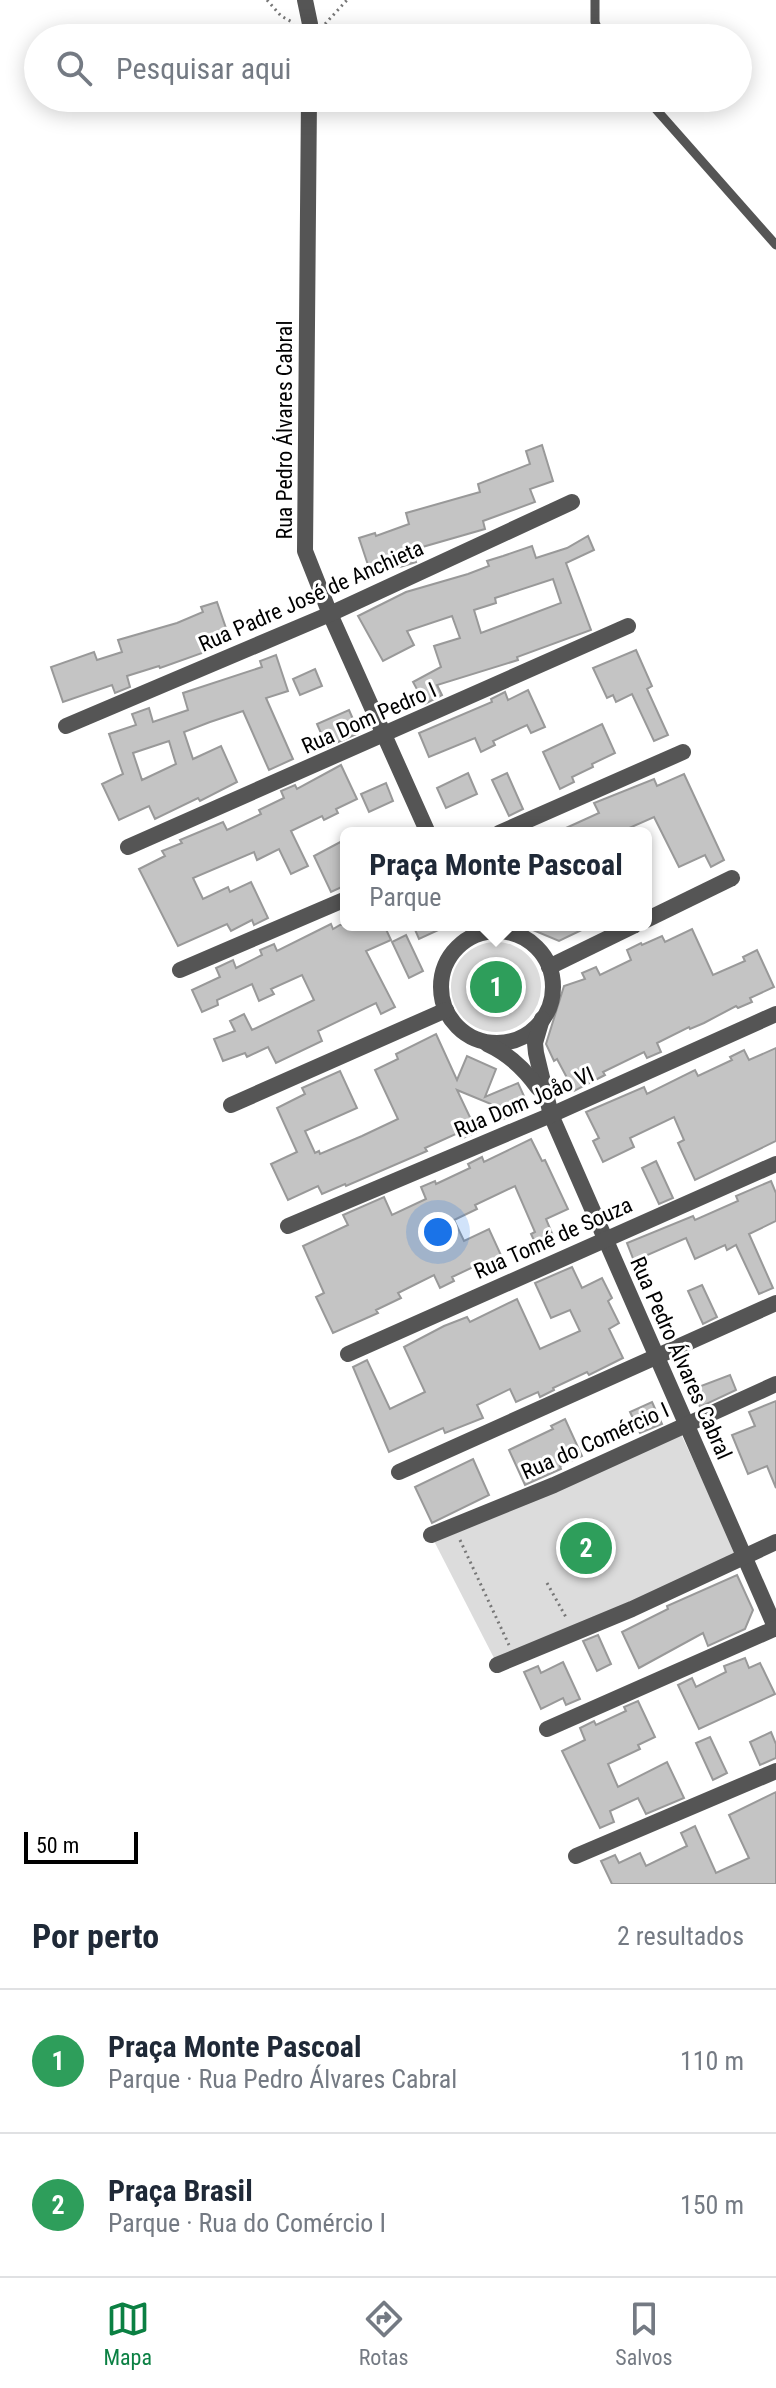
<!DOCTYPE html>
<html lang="pt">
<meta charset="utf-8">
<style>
:root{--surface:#fff;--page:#f6f6f7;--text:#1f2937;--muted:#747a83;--line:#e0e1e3;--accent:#0b8043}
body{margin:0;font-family:"Roboto Condensed",sans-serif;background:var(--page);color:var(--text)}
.scale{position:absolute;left:24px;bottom:20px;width:114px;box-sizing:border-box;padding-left:8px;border:4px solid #000;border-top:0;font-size:22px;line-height:28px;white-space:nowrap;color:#000;-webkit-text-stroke:6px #fff;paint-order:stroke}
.you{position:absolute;left:438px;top:1232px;width:28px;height:28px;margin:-20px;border:6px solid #fff;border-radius:50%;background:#1a73e8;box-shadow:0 0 0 12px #1a73e833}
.badge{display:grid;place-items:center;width:52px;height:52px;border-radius:50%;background:var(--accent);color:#fff;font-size:26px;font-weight:700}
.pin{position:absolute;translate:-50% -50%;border:4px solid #fff;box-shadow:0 2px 8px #0006}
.popup{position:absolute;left:340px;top:827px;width:312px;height:104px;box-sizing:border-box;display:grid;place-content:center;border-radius:12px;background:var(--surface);filter:drop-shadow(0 2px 6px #0005);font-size:26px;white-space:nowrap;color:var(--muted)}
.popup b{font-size:30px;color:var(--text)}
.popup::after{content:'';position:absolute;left:50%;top:100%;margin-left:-16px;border:16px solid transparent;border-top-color:var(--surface)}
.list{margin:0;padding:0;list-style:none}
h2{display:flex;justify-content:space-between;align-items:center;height:104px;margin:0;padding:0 32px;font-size:34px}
h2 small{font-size:26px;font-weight:400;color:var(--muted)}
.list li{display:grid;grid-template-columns:52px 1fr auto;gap:24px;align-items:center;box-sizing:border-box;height:144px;padding:0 32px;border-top:2px solid var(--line)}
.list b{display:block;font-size:30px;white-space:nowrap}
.list p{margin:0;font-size:26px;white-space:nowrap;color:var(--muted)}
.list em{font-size:26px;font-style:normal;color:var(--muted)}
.icon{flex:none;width:44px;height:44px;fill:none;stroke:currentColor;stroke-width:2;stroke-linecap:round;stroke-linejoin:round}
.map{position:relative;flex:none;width:776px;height:1884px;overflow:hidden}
.search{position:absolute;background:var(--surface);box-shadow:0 4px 20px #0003;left:24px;right:24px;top:24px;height:88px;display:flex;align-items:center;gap:20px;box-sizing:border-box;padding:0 28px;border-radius:44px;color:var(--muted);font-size:30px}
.sheet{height:392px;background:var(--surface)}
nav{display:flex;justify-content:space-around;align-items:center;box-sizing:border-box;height:112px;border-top:2px solid var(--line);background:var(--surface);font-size:22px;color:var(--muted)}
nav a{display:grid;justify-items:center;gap:4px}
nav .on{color:var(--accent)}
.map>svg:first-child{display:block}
.green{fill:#dcdcdc}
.building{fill:#c4c4c4;stroke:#999;stroke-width:2;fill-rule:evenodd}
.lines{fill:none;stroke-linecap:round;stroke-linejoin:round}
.path{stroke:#777;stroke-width:3;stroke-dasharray:2 4;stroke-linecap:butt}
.lane{stroke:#555;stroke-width:9}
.street{stroke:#555;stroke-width:16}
.labels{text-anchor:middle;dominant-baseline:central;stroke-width:6;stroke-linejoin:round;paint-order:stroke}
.street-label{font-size:22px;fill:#000;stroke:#fff}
</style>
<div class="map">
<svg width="776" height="1884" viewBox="0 0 776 1884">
<rect width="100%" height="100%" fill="#fff"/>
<g class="green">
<circle cx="496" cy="987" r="45"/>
<path d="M 680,1432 L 738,1556 L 629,1605 L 494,1658 L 434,1541 Z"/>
</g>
<g class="building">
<path d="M 542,445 L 553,481 L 530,489 L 535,502 L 483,521 L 485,529 L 412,550 L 416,562 L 400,567 L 399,564 L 371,574 L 359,538 L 375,533 L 376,536 L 409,524 L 406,513 L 480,492 L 478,484 L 530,464 L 526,451 Z"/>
<path d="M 588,536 L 594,550 L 566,563 L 591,630 L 517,657 L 518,660 L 437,685 L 442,695 L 425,704 L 413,682 L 441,667 L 434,646 L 460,638 L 452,616 L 407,631 L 414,645 L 383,661 L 358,616 L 406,592 L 468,574 L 489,566 L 487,561 L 503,556 L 532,546 L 536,558 L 567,548 ZM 553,579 L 561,603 L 481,633 L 474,610 L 496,603 L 495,598 Z"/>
<path d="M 217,602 L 229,637 L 203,646 L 205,652 L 160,668 L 159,666 L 127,676 L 130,687 L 115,693 L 112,685 L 63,702 L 51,667 L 94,652 L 97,660 L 122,652 L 118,640 L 177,623 L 203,612 L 201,607 Z"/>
<path d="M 636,650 L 652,686 L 647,689 L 668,735 L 654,741 L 632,694 L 616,702 L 613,695 L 607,698 L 593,668 Z"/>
<path d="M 276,655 L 288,691 L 266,698 L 293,759 L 269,770 L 243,711 L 210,722 L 184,732 L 193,759 L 221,746 L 237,782 L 200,801 L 198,798 L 155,819 L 149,806 L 119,820 L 102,784 L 123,774 L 109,734 L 136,725 L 132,714 L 149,708 L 153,722 L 188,710 L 183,693 L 262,667 L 260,661 ZM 169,741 L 176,764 L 142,780 L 133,753 Z"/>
<path d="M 315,669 L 322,686 L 300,695 L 293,679 Z"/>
<path d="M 528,690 L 545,727 L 531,733 L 527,725 L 493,741 L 495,745 L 481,752 L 475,738 L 429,757 L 419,733 L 492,702 L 491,699 L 505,692 L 508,700 Z"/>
<path d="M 349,710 L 359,733 L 327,747 L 317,724 Z"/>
<path d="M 602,724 L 615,753 L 592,764 L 593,767 L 572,777 L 574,782 L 560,789 L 543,752 Z"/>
<path d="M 341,765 L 357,799 L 336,809 L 338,813 L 324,820 L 322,816 L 291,831 L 308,866 L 291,874 L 279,849 L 257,860 L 254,852 L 193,878 L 203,899 L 228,887 L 230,892 L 251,882 L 268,918 L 254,925 L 252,920 L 231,931 L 227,924 L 178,946 L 139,869 L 165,856 L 162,851 L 182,843 L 180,840 L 223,822 L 227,830 L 261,814 L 259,810 L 284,798 L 281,791 L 295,785 L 297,789 Z"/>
<path d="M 468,773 L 477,794 L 446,808 L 437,788 Z"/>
<path d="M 507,773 L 523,809 L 509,816 L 492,780 Z"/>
<path d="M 684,774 L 724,860 L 711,867 L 705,855 L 679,867 L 654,817 L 618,833 L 555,833 L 599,813 L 594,803 L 654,779 L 657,786 Z"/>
<path d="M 386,783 L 393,801 L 369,812 L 361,794 Z"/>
<path d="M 346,839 L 346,885 L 331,892 L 314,856 Z"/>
<path d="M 331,924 L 333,929 L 340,925 L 384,925 L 391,940 L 366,951 L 395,1007 L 381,1014 L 376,1003 L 318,1031 L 322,1041 L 276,1063 L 268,1047 L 247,1057 L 245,1053 L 223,1061 L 214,1039 L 235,1031 L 230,1021 L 244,1014 L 252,1030 L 314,1000 L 302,975 L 271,989 L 274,994 L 259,1001 L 252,984 L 217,1000 L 218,1005 L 202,1012 L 192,990 L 220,977 L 216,968 L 233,960 L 236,968 L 262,955 L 260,950 L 274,944 L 277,951 Z"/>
<path d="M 413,925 L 449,925 L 419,939 Z"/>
<path d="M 521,925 L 592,925 L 559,941 Z"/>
<path d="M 692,929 L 713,975 L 745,961 L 743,957 L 757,950 L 774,987 L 750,998 L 752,1002 L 738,1008 L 736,1006 L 704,1023 L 690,1029 L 689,1027 L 657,1043 L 661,1052 L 647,1058 L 644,1052 L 603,1072 L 605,1075 L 574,1091 L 557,1059 L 554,1061 L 546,1044 L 564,986 L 585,979 L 582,973 L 596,967 L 600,975 L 631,960 L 627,950 L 641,943 L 642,945 L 662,936 L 665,942 Z"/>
<path d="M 406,935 L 423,971 L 409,978 L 392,942 Z"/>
<path d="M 436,1034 L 457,1080 L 467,1056 L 496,1069 L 485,1097 L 518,1083 L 529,1107 L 499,1121 L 491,1104 L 457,1090 L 477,1132 L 463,1138 L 460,1132 L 425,1148 L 427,1151 L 346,1186 L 345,1184 L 322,1194 L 318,1186 L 288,1200 L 271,1164 L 297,1152 L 277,1108 L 305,1094 L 302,1088 L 340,1071 L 357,1108 L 305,1131 L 315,1153 L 319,1151 L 320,1154 L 362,1136 L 398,1119 L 375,1070 L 398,1059 L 396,1054 Z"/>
<path d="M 776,1048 L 776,1141 L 695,1180 L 678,1143 L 684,1140 L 674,1117 L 630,1138 L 634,1147 L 603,1162 L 593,1141 L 599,1138 L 586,1112 L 644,1087 L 647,1094 L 695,1070 L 698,1076 L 732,1060 L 730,1057 L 744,1050 L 749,1060 Z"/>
<path d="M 531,1139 L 542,1161 L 545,1160 L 568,1209 L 546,1219 L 556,1243 L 539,1251 L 531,1234 L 535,1232 L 515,1186 L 475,1205 L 477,1209 L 454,1220 L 464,1241 L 489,1229 L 505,1264 L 502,1267 L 492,1272 L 486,1261 L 452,1277 L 454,1281 L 440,1288 L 434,1275 L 398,1293 L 401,1298 L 376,1310 L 378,1313 L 333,1333 L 316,1297 L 324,1293 L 303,1246 L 348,1225 L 343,1215 L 384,1197 L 392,1215 L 426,1199 L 421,1187 L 435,1181 L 436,1184 L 470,1168 L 468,1164 L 482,1157 L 484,1162 Z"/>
<path d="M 656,1161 L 673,1198 L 659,1204 L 642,1168 Z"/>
<path d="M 771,1181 L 776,1193 L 776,1221 L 749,1234 L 773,1288 L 759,1294 L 736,1245 L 727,1250 L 725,1245 L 695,1259 L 686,1238 L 634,1261 L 627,1243 L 693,1216 L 695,1220 L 738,1201 L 736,1196 Z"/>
<path d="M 572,1267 L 582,1288 L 602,1278 L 612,1298 L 608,1301 L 619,1323 L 609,1329 L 623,1358 L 589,1375 L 587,1372 L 553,1388 L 554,1390 L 540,1397 L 538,1392 L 516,1402 L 510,1389 L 477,1405 L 483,1418 L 445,1433 L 443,1428 L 389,1452 L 353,1367 L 367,1360 L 390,1409 L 425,1392 L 404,1347 L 444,1326 L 467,1317 L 470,1322 L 517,1299 L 540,1349 L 580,1331 L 570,1310 L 551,1318 L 535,1283 Z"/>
<path d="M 702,1285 L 717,1317 L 703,1324 L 688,1291 Z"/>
<path d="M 730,1375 L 736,1390 L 700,1407 L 693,1389 Z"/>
<path d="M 776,1401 L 776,1488 L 767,1466 L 748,1474 L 732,1435 L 755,1426 L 749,1412 Z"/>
<path d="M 652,1402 L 662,1424 L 640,1433 L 630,1412 Z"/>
<path d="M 565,1419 L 582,1456 L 560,1466 L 561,1469 L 525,1485 L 509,1450 L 553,1429 L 551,1426 Z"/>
<path d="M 473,1459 L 489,1495 L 432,1523 L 415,1487 Z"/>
<path d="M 737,1575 L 753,1610 L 745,1629 L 708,1646 L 703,1633 L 639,1668 L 622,1632 L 668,1609 L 667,1606 Z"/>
<path d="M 598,1635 L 611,1664 L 597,1671 L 583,1641 Z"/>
<path d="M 745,1658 L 749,1668 L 760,1663 L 775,1694 L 699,1729 L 678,1685 L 692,1678 L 696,1687 L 726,1672 L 724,1666 Z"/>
<path d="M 563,1662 L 580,1699 L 566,1705 L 563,1698 L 541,1709 L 524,1672 L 538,1666 L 541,1673 Z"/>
<path d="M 638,1701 L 655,1737 L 638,1745 L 640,1749 L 608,1764 L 618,1787 L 667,1762 L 684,1798 L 646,1814 L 638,1798 L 610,1811 L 614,1822 L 600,1828 L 562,1751 L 585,1740 L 580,1728 L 594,1721 L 596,1725 L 626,1711 L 624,1707 Z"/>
<path d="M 771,1732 L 776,1744 L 776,1758 L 760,1765 L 750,1742 Z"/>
<path d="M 710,1737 L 727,1773 L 713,1780 L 696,1743 Z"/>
<path d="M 776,1792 L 776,1884 L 612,1884 L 601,1861 L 615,1855 L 619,1863 L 640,1853 L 646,1866 L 687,1846 L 681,1833 L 695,1826 L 716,1873 L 749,1858 L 729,1815 Z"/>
</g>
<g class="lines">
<g class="path">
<path d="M 267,0 L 281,16 L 294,23"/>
<path d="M 325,24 L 347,0"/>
<path d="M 460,1540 L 509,1645"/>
<path d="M 547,1583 L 567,1619"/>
</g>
<g class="lane">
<path d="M 595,0 L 595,22 L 601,38"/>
<path d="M 646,98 L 776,245"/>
</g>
<g class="street">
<path d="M 305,0 L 310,24 L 310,38"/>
<path d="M 309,98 L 305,551 L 330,614 L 428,833"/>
<path d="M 66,726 L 330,614 L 572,502"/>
<path d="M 499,833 L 683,752"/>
<path d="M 128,847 L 628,626"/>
<path d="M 646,920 L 732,878"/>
<circle cx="497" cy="987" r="56"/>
<path d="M 549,967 L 635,925"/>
<path d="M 180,970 L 346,899"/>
<path d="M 542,1019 L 535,1043 L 536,1053 L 551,1115 L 776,1629"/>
<path d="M 487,1044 C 509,1054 524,1068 538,1088"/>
<path d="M 231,1105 L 446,1010"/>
<path d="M 288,1226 L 551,1115 L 776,1014"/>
<path d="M 348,1354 L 776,1164"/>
<path d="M 399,1472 L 776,1303"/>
<path d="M 431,1535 L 554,1485 L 776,1384"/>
<path d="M 497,1665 L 632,1609 L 776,1542"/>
<path d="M 547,1729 L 776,1628"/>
<path d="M 576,1856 L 776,1771"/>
</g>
</g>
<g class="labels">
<g class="street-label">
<text transform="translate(284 430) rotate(-90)">Rua Pedro Álvares Cabral</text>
<text transform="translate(311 596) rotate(-24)">Rua Padre José de Anchieta</text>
<text transform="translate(369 718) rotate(-24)">Rua Dom Pedro I</text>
<text transform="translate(524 1102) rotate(-23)">Rua Dom Joåo VI</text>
<text transform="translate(553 1238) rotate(-24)">Rua Tomé de Souza</text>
<text transform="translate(681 1358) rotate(66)">Rua Pedro Álvares Cabral</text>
<text transform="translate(595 1441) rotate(-24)">Rua do Comércio I</text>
</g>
</g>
</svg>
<div class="scale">50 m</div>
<div class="you"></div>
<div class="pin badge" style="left:496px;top:987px;background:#2e9e5b">1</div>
<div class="popup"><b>Praça Monte Pascoal</b>Parque</div>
<div class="pin badge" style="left:586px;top:1548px;background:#2e9e5b">2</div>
<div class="search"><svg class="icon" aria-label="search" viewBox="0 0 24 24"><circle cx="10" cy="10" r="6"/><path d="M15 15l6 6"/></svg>Pesquisar aqui</div>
</div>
<section class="sheet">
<h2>Por perto<small>2 resultados</small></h2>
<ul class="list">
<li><span class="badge" style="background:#2e9e5b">1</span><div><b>Praça Monte Pascoal</b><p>Parque · Rua Pedro Álvares Cabral</p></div><em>110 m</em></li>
<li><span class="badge" style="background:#2e9e5b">2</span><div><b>Praça Brasil</b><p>Parque · Rua do Comércio I</p></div><em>150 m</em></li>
</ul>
</section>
<nav>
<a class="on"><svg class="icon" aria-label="map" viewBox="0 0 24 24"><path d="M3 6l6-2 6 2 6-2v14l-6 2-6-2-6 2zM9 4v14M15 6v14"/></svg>Mapa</a>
<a><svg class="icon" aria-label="directions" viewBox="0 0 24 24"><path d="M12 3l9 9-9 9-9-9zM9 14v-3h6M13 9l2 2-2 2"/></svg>Rotas</a>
<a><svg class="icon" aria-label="saved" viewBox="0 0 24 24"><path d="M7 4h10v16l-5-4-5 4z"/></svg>Salvos</a>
</nav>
